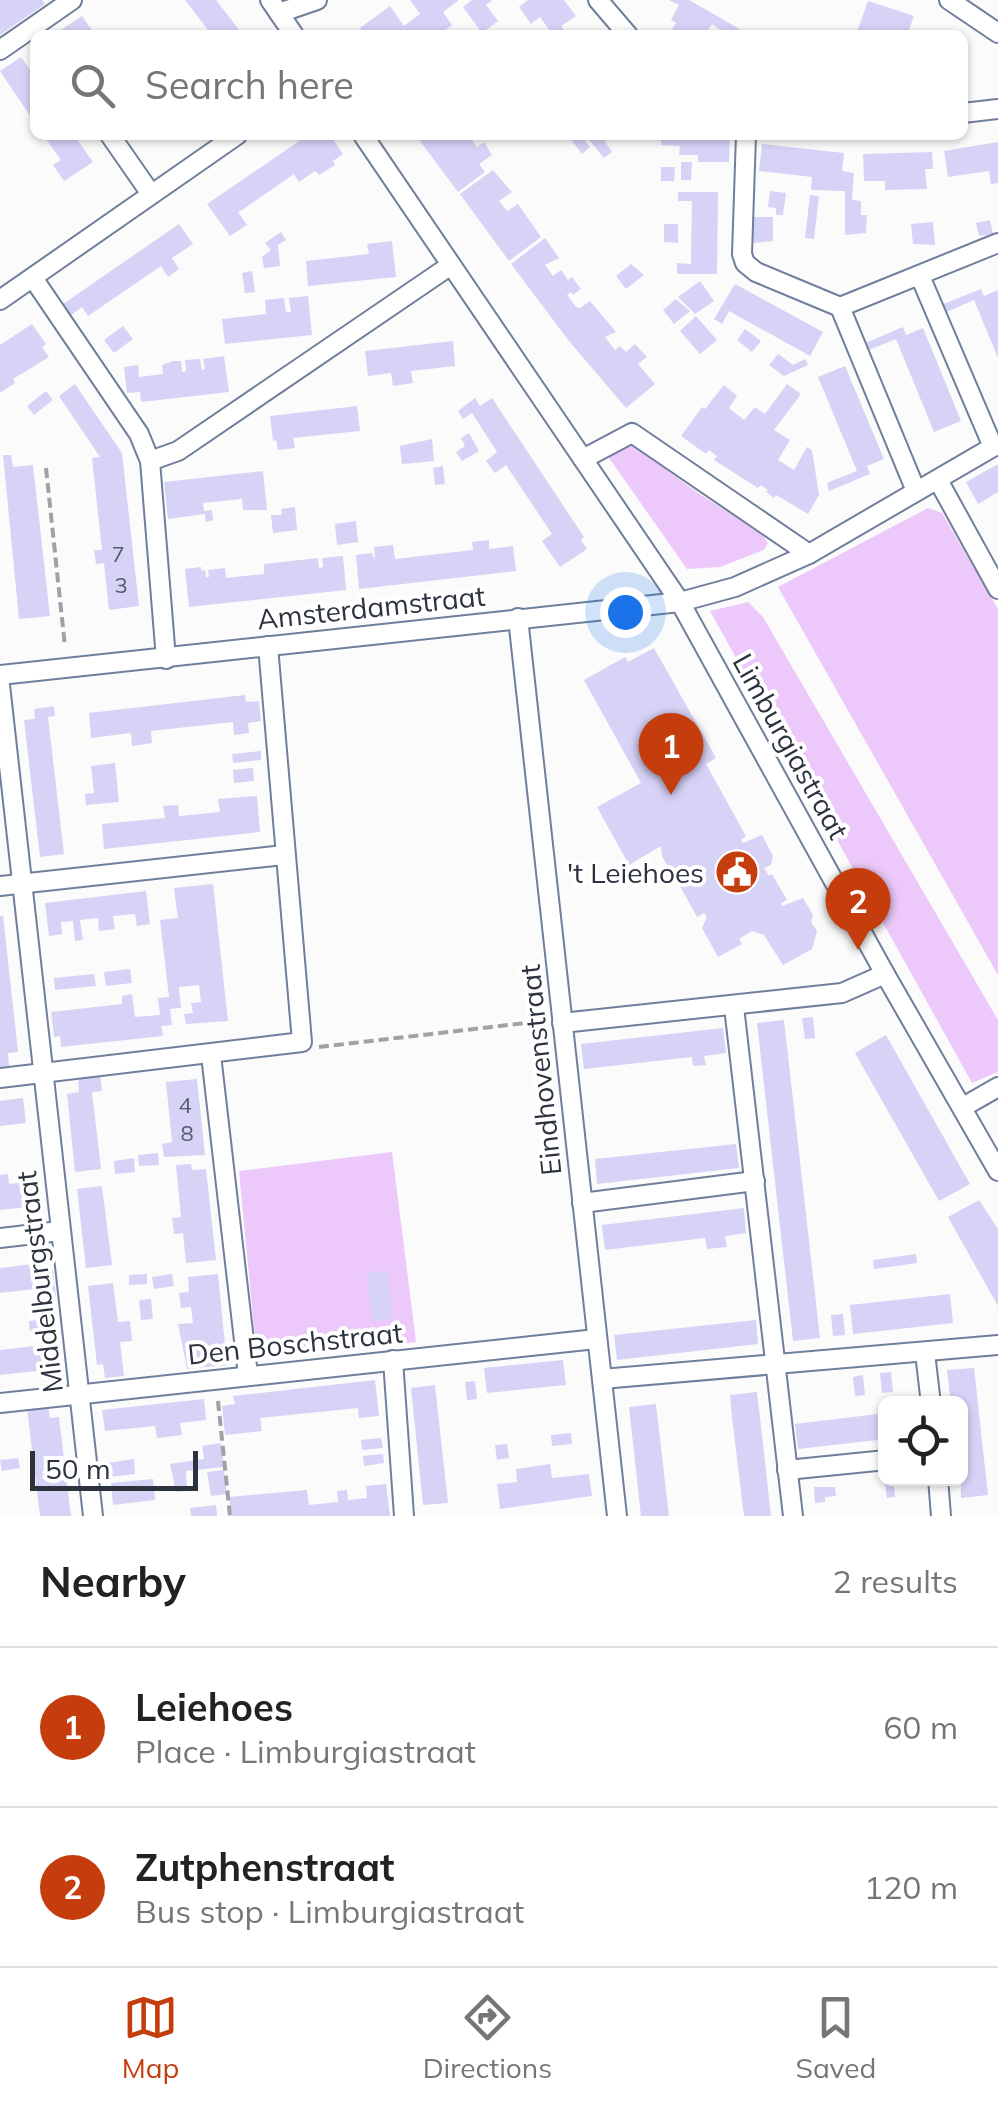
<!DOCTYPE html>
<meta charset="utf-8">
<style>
:root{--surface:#fff;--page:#f2f2f2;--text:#222;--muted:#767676;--line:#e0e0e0;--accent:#c53d0d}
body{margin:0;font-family:Mulish,sans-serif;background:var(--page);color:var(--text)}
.controls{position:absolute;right:30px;bottom:30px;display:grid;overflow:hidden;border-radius:15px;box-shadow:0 2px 8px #0004}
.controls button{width:90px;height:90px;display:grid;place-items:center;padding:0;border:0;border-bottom:2px solid var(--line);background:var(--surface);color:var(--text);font:50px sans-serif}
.scale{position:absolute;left:30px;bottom:25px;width:168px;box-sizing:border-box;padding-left:10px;border:5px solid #2c323e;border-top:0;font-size:28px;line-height:35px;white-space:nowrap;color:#2c323e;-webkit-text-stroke:8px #fff;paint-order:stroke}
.you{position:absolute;left:625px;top:612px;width:35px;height:35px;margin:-25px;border:8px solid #fff;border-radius:50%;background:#1a73e8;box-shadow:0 0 0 15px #1a73e833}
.badge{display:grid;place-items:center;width:65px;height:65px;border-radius:50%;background:var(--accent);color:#fff;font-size:32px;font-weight:700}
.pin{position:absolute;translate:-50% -82px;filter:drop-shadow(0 2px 5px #0008)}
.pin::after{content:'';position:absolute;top:52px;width:35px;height:30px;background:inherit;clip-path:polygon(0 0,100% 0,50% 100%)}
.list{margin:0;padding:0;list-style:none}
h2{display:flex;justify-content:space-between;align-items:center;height:130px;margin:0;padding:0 40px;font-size:42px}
h2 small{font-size:32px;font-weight:400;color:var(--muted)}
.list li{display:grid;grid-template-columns:65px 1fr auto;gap:30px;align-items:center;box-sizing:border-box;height:160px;padding:0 40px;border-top:2px solid var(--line)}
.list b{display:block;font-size:38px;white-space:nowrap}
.list p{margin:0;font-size:32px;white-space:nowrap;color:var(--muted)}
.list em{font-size:32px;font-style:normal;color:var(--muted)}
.icon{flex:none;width:55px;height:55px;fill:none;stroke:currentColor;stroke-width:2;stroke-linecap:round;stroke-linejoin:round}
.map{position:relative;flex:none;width:998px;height:1516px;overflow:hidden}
.search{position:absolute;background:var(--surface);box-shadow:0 2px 8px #0004;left:30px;right:30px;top:30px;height:110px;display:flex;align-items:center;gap:25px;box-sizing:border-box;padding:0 35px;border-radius:15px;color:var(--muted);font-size:38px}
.sheet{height:450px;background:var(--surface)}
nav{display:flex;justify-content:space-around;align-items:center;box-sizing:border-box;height:140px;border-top:2px solid var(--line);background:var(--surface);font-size:28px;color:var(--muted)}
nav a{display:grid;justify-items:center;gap:5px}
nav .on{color:var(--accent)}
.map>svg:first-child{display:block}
.green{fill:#ecc9fa}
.building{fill:#d6d3f7}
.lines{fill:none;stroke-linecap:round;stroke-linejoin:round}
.street-casing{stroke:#6f7f9b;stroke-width:22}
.path{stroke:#9ea1a6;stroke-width:4;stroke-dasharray:10 5;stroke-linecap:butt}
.street{stroke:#fff;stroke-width:18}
.labels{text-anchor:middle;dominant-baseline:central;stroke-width:8;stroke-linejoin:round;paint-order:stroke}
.number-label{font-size:22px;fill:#565a6c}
.street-label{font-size:28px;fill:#2c323e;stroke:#fff}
.poi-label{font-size:28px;fill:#2c323e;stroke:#fff;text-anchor:end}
</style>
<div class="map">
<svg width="998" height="1516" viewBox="0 0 998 1516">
<rect width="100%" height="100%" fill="#fbfbfb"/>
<g class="green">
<path d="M 634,446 L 698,493 L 761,533 L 768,543 L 764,550 L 720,567 L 687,569 L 607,455 L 616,449 Z"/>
<path d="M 928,508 L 942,513 L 998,609 L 998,975 L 778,587 Z"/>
<path d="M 748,602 L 763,617 L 998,1020 L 998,1072 L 972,1083 L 710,611 Z"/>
<path d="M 392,1152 L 416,1342 L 257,1359 L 239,1171 Z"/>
</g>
<g class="building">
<path d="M 0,0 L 42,0 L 45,4 L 0,35 Z"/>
<path d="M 185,0 L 216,0 L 243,35 L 212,35 Z"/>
<path d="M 410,0 L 459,0 L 443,12 L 452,25 L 439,35 L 365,35 L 360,28 L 390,6 L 404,26 L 420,14 Z"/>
<path d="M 472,0 L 492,0 L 486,5 L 498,21 L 482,33 L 463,7 Z"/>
<path d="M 528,0 L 564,0 L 576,16 L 561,26 L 568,35 L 545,35 L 550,31 L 540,17 L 531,24 L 519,7 Z"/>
<path d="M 669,0 L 689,0 L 750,35 L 728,35 L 712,24 L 705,35 L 682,35 L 672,29 L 676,23 L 671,20 L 679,5 Z"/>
<path d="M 868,1 L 914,16 L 907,35 L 856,35 Z"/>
<path d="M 82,16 L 95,35 L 64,35 L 61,30 Z"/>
<path d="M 21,57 L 35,77 L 35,123 L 0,71 Z"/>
<path d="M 43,135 L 74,135 L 93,162 L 64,181 L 53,165 L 61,160 Z"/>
<path d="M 308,135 L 315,135 L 319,140 L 330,135 L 343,154 L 333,161 L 335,165 L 319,175 L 315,171 L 299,182 L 294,174 L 242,210 L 238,212 L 247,225 L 230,236 L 207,204 Z"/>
<path d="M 428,135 L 469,135 L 477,147 L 484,142 L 492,155 L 479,164 L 485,172 L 458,192 L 420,141 Z"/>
<path d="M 581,135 L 590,147 L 582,154 L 572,141 Z"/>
<path d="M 585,135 L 612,135 L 604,140 L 612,152 L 604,158 Z"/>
<path d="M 661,135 L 730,136 L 729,162 L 698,162 L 698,155 L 679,155 L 680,146 L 661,145 Z"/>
<path d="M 998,142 L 998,183 L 991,184 L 989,171 L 948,177 L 944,151 Z"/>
<path d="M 762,144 L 844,153 L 842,171 L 854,173 L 852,200 L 861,201 L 861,215 L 867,215 L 866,233 L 845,235 L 845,191 L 811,190 L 812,177 L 759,171 Z"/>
<path d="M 932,152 L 933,169 L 925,169 L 927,189 L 885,190 L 885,181 L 864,181 L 863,154 Z"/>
<path d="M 681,162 L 692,162 L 691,180 L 681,180 Z"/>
<path d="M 661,167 L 675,167 L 674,181 L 661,181 Z"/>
<path d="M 493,170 L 512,192 L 499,201 L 507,211 L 518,204 L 541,237 L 509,261 L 460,194 Z"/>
<path d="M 770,191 L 786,193 L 783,215 L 776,215 L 776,208 L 768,207 Z"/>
<path d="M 678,192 L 718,192 L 717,274 L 677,274 L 677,263 L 691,264 L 691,253 L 692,201 L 678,201 Z"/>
<path d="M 810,195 L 819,196 L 814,239 L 805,238 Z"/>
<path d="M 753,217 L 773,217 L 773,241 L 753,243 Z"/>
<path d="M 990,220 L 993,234 L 979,236 L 976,223 Z"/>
<path d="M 933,222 L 935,245 L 913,244 L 911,224 Z"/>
<path d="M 179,224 L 193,244 L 172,258 L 179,269 L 168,277 L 161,266 L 88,316 L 82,307 L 71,315 L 63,304 Z"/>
<path d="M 664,224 L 678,224 L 678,243 L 664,242 Z"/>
<path d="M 281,232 L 286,240 L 278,245 L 280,266 L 264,268 L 262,257 L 271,250 L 265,243 Z"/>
<path d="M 545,238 L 559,258 L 545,265 L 553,276 L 561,270 L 568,280 L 572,277 L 581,289 L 573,295 L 571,292 L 567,295 L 576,307 L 580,308 L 590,301 L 616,332 L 605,337 L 615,350 L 620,346 L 626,352 L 635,344 L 647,357 L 638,364 L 655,384 L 626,408 L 569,341 L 511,264 Z"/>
<path d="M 392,241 L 396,277 L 308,286 L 306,261 L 369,254 L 367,244 Z"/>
<path d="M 631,264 L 644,275 L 626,289 L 616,276 Z"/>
<path d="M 252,271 L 255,292 L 245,293 L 242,273 Z"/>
<path d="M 700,281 L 714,301 L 695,314 L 678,297 Z"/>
<path d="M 735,284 L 823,332 L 810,356 L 729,311 L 722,324 L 714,319 Z"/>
<path d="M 981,289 L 984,296 L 998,290 L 998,358 L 974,300 L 944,313 L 941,305 Z"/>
<path d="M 308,296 L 312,335 L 225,344 L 222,319 L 266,314 L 265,300 L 284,298 L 286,312 L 291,312 L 289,298 Z"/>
<path d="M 676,299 L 690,311 L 674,324 L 663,310 Z"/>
<path d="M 696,316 L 717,340 L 700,354 L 680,331 Z"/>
<path d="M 32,324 L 46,344 L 42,347 L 49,357 L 13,379 L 15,383 L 0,393 L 0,345 Z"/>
<path d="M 123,326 L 133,339 L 114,353 L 104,340 Z"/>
<path d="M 903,327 L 906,335 L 923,328 L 961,421 L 934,432 L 896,339 L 866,351 L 863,344 Z"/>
<path d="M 745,329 L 761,341 L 752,352 L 737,340 Z"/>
<path d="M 453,341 L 455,366 L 411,371 L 413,383 L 393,386 L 391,373 L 368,376 L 365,351 Z"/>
<path d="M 778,354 L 793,365 L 805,359 L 808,365 L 784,376 L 769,365 Z"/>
<path d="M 224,356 L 229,392 L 141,402 L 140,392 L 127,393 L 124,367 L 138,365 L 139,377 L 163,374 L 162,365 L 173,361 L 181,361 L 182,372 L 186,371 L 185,360 L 200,359 L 202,370 L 205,369 L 203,359 Z"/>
<path d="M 845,366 L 884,459 L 867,466 L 870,474 L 829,491 L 827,483 L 857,471 L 818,377 Z"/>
<path d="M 75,384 L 122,453 L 139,606 L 109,610 L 104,563 L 96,564 L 94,550 L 102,550 L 92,458 L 100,457 L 59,396 Z"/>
<path d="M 787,384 L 801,394 L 774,430 L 790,440 L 778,460 L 794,470 L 807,447 L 812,450 L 819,495 L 808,514 L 776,495 L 774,498 L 766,492 L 768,490 L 761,485 L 758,488 L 714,460 L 717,456 L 709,450 L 706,454 L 681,436 L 702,407 L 705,409 L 724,385 L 737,396 L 729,408 L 744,420 L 755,407 L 765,414 Z"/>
<path d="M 46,391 L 53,400 L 34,415 L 27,406 Z"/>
<path d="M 475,398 L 480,406 L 492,398 L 584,537 L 581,540 L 587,549 L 560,567 L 542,541 L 552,534 L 506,465 L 495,473 L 486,461 L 497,452 L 472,413 L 463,419 L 458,411 Z"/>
<path d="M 357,406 L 360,431 L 293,438 L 295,448 L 278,450 L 276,440 L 273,441 L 270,416 Z"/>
<path d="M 469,433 L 479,451 L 462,461 L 456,452 L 465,446 L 461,438 Z"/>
<path d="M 432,439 L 434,461 L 402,464 L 400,446 Z"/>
<path d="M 3,455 L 11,455 L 13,467 L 33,465 L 50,616 L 19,619 Z"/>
<path d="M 998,464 L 998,492 L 978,504 L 966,482 Z"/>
<path d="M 443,466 L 445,484 L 435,485 L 433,468 Z"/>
<path d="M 263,471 L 267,510 L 243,510 L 242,499 L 203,503 L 204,511 L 212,510 L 213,520 L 206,522 L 205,514 L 168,519 L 164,482 Z"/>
<path d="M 295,507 L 297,530 L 273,533 L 271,515 L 282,515 L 281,509 Z"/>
<path d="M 356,521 L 358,542 L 337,545 L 335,524 Z"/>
<path d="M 489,540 L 489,549 L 513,546 L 516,571 L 359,589 L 356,555 L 372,553 L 375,561 L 374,547 L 393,545 L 395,559 L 473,550 L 472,542 Z"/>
<path d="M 343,556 L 346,590 L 189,607 L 185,569 L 201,567 L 201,571 L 205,570 L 206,577 L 209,577 L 208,570 L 225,568 L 226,578 L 264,574 L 264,564 L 318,558 L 319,568 L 323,567 L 322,558 Z"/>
<path d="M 654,648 L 716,758 L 706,764 L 746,836 L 741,840 L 743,843 L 762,835 L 773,856 L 771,865 L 764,868 L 769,876 L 772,874 L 787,900 L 781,903 L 782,906 L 803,898 L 813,915 L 811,922 L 817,931 L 812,949 L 783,965 L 764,935 L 752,931 L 739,939 L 742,944 L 718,957 L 702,928 L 707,917 L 704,913 L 697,917 L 680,886 L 687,882 L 685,878 L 673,877 L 662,856 L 661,846 L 629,865 L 597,807 L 641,783 L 584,680 L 625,657 L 628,662 Z"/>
<path d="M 245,695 L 246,702 L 259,701 L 261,721 L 248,723 L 249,733 L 234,735 L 233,722 L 151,731 L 152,743 L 132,746 L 131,733 L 91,738 L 89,713 Z"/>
<path d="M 54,706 L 55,716 L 48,717 L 64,854 L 40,857 L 24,720 L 35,719 L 34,709 Z"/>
<path d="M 261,751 L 261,760 L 233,763 L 232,754 Z"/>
<path d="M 115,763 L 119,802 L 86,805 L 85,794 L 94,793 L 91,766 Z"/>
<path d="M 253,768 L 254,781 L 234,783 L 233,770 Z"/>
<path d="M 257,796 L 260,832 L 104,849 L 102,824 L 165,818 L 163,806 L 178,805 L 179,816 L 220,812 L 218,799 Z"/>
<path d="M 213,884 L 228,1021 L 186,1024 L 184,1014 L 193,1013 L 191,1003 L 201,1002 L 199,985 L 179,987 L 181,1008 L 170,1009 L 172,1025 L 161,1026 L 163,1036 L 61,1047 L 60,1036 L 54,1037 L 51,1012 L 122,1004 L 122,996 L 132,994 L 135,1017 L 160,1015 L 158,998 L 169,997 L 160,920 L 178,918 L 174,888 Z"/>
<path d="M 146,891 L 150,924 L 137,926 L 135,914 L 113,916 L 115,929 L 99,931 L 98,918 L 80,920 L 83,940 L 75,941 L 73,921 L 61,922 L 62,934 L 49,936 L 45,903 Z"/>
<path d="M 0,916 L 3,916 L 18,1052 L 8,1053 L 9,1066 L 0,1068 Z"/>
<path d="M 130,969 L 132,983 L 106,986 L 104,972 Z"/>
<path d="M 94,974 L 96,986 L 55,990 L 54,978 Z"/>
<path d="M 813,1017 L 815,1038 L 805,1039 L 802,1018 Z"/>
<path d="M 784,1020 L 820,1338 L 793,1341 L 757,1023 Z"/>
<path d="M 723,1028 L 726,1053 L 704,1056 L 706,1065 L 693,1066 L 692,1057 L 584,1069 L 581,1044 Z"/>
<path d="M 886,1035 L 970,1184 L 939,1201 L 855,1053 Z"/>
<path d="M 100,1075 L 102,1091 L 92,1092 L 101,1169 L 75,1172 L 67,1094 L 79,1092 L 78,1077 Z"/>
<path d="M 197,1079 L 205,1155 L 164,1157 L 162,1144 L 172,1142 L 166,1082 Z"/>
<path d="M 23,1098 L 26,1123 L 0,1126 L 0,1101 Z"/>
<path d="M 736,1144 L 739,1168 L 597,1184 L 595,1159 Z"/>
<path d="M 158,1153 L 159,1165 L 139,1166 L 138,1155 Z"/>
<path d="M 134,1158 L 135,1172 L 115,1174 L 114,1161 Z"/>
<path d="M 191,1164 L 192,1170 L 206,1169 L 216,1260 L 186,1263 L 183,1233 L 174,1234 L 172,1218 L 181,1217 L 176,1165 Z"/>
<path d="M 8,1174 L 9,1184 L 33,1181 L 36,1206 L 0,1210 L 0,1175 Z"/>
<path d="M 102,1186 L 112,1265 L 86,1268 L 77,1189 Z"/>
<path d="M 979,1200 L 998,1229 L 998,1306 L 948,1217 Z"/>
<path d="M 744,1208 L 746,1233 L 725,1236 L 727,1247 L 707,1249 L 705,1238 L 605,1250 L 602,1225 Z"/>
<path d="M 916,1254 L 917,1263 L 874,1269 L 873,1260 Z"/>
<path d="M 42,1263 L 43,1271 L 53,1270 L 56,1297 L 45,1298 L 44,1288 L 0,1293 L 0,1268 Z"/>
<path d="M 387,1271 L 393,1319 L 372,1321 L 367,1273 Z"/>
<path d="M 147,1274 L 147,1284 L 129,1285 L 129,1275 Z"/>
<path d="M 172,1274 L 174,1286 L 154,1289 L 152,1277 Z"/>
<path d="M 218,1274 L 227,1365 L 187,1369 L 178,1324 L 193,1323 L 191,1307 L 181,1308 L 179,1293 L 189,1292 L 188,1277 Z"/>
<path d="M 113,1283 L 118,1322 L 130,1321 L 132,1341 L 120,1342 L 124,1376 L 105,1378 L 103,1364 L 97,1365 L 88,1286 Z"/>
<path d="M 950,1294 L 953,1323 L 853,1334 L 850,1305 Z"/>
<path d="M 151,1299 L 153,1319 L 141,1320 L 139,1300 Z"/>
<path d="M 843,1314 L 845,1335 L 833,1336 L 831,1315 Z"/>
<path d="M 48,1319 L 49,1329 L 30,1332 L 29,1321 Z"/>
<path d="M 756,1320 L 758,1344 L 617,1360 L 614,1335 Z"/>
<path d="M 51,1344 L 54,1369 L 0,1375 L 0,1350 Z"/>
<path d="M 563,1360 L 566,1385 L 487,1393 L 484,1368 Z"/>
<path d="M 974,1368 L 988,1495 L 961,1498 L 960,1404 L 951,1404 L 947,1370 Z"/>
<path d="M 891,1372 L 893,1392 L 882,1393 L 880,1373 Z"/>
<path d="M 863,1375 L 865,1395 L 855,1396 L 853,1377 Z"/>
<path d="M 375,1380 L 379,1416 L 359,1418 L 358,1408 L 260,1418 L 262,1431 L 225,1435 L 222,1406 L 235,1404 L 233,1396 Z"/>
<path d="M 475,1381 L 477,1399 L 467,1400 L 465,1382 Z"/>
<path d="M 435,1385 L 448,1503 L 423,1505 L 411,1388 Z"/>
<path d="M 757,1392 L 762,1435 L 771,1516 L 744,1516 L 732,1417 L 730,1395 Z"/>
<path d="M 204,1399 L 206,1420 L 180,1423 L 182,1435 L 157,1438 L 155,1426 L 105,1431 L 102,1410 Z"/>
<path d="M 656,1404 L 669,1516 L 641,1516 L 629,1407 Z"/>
<path d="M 48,1406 L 50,1418 L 59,1417 L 71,1516 L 40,1516 L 27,1408 Z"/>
<path d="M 886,1413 L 886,1439 L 798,1449 L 795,1424 Z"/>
<path d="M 571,1433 L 572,1444 L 552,1446 L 551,1435 Z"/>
<path d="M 381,1438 L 383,1448 L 362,1450 L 361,1440 Z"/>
<path d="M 221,1443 L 224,1467 L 186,1471 L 187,1491 L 176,1492 L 170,1464 L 204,1459 L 202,1446 Z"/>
<path d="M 507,1444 L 509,1458 L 497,1460 L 495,1445 Z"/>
<path d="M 383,1454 L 384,1463 L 364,1466 L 363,1456 Z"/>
<path d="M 18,1458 L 20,1468 L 2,1471 L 0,1460 Z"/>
<path d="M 134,1459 L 135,1474 L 110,1477 L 108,1463 Z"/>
<path d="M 550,1464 L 552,1478 L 589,1474 L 592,1496 L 500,1509 L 497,1484 L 517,1482 L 516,1469 Z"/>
<path d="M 224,1470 L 227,1494 L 211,1496 L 207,1472 Z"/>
<path d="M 884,1478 L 893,1478 L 895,1497 L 887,1498 Z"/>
<path d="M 153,1479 L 155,1500 L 113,1505 L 111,1483 Z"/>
<path d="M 386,1484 L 390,1516 L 232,1516 L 229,1497 L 307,1490 L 309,1505 L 338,1502 L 337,1491 L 347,1490 L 348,1500 L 367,1498 L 366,1486 Z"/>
<path d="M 814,1487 L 835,1487 L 836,1496 L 825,1497 L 825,1502 L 815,1503 Z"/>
<path d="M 216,1505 L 217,1516 L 191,1516 L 190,1508 Z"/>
</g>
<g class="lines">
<defs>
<g id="street">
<path d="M 270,0 L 294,35"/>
<path d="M 598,0 L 628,35"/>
<path d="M 949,0 L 998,33"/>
<path d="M 279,13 L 317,0"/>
<path d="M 0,50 L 72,0"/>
<path d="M 963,113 L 998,109"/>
<path d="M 110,135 L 151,194"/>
<path d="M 363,135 L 680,602 L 885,974 L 998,1171"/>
<path d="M 746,135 L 742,254 L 745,263 L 756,272 L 840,307 L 916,491"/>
<path d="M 920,276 L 993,447"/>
<path d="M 33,278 L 139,434 L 150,461 L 166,659"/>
<path d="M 0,300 L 237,135"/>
<path d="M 840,307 L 998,243"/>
<path d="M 583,459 L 632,433 L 809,554"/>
<path d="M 150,461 L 178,451 L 451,265"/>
<path d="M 938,480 L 998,589"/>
<path d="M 518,618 L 617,1516"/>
<path d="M 0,675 L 680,602 L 735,587 L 809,554 L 998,444"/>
<path d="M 0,685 L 93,1516"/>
<path d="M 0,886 L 284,855"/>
<path d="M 734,1007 L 793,1516"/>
<path d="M 562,1023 L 842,993 L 885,974"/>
<path d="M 211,1055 L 248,1375"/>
<path d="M 0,1078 L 302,1042 L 268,646"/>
<path d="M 963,1107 L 998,1087"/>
<path d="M 582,1203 L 755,1181"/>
<path d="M 0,1238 L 60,1231"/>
<path d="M 925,1353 L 931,1404"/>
<path d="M 393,1360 L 404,1516"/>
<path d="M 602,1379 L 998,1345"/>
<path d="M 0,1403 L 596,1339"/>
<path d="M 787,1470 L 886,1460"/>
<path d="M 938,1478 L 941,1516"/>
</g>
</defs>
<use href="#street" class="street-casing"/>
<g class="path">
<path d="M 46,468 L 65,647"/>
<path d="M 319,1047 L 543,1021"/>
<path d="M 218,1401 L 230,1516"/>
</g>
<use href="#street" class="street"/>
</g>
<defs>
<symbol id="civic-disc" viewBox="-11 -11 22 22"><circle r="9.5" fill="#c53d0d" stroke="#fff"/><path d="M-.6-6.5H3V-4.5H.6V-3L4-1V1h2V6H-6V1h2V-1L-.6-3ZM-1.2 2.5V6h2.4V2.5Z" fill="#fff"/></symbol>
</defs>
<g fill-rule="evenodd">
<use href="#civic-disc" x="712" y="847" width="50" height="50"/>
</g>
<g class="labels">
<g class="number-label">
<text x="118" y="554">7</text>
<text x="121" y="585">3</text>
<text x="185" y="1105">4</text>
<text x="187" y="1133">8</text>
</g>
<g class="street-label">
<text transform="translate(371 607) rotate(-6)">Amsterdamstraat</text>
<text transform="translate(791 746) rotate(61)">Limburgiastraat</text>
<text transform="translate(540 1070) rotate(-96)">Eindhovenstraat</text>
<text transform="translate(39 1282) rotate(-97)">Middelburgstraat</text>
<text transform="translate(295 1343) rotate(-6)">Den Boschstraat</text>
</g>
<g class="poi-label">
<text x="704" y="872">'t Leiehoes</text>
</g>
</g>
</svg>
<div class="controls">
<button><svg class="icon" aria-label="locate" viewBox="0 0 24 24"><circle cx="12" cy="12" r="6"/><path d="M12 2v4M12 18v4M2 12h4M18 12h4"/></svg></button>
</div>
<div class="scale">50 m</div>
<div class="you"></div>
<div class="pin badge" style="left:671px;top:795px">1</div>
<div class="pin badge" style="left:858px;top:950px">2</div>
<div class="search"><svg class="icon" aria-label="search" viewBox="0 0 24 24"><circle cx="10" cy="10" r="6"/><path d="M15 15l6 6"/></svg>Search here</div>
</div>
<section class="sheet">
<h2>Nearby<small>2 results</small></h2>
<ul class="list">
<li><span class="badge">1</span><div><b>Leiehoes</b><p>Place · Limburgiastraat</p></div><em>60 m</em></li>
<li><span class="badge">2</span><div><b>Zutphenstraat</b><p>Bus stop · Limburgiastraat</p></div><em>120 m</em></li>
</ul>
</section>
<nav>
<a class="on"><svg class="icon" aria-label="map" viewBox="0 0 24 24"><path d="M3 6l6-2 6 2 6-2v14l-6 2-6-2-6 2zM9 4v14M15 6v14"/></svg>Map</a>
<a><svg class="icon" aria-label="directions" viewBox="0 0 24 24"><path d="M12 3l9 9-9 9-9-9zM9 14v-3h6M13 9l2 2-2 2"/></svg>Directions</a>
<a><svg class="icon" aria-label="saved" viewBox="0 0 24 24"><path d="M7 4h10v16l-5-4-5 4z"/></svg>Saved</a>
</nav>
